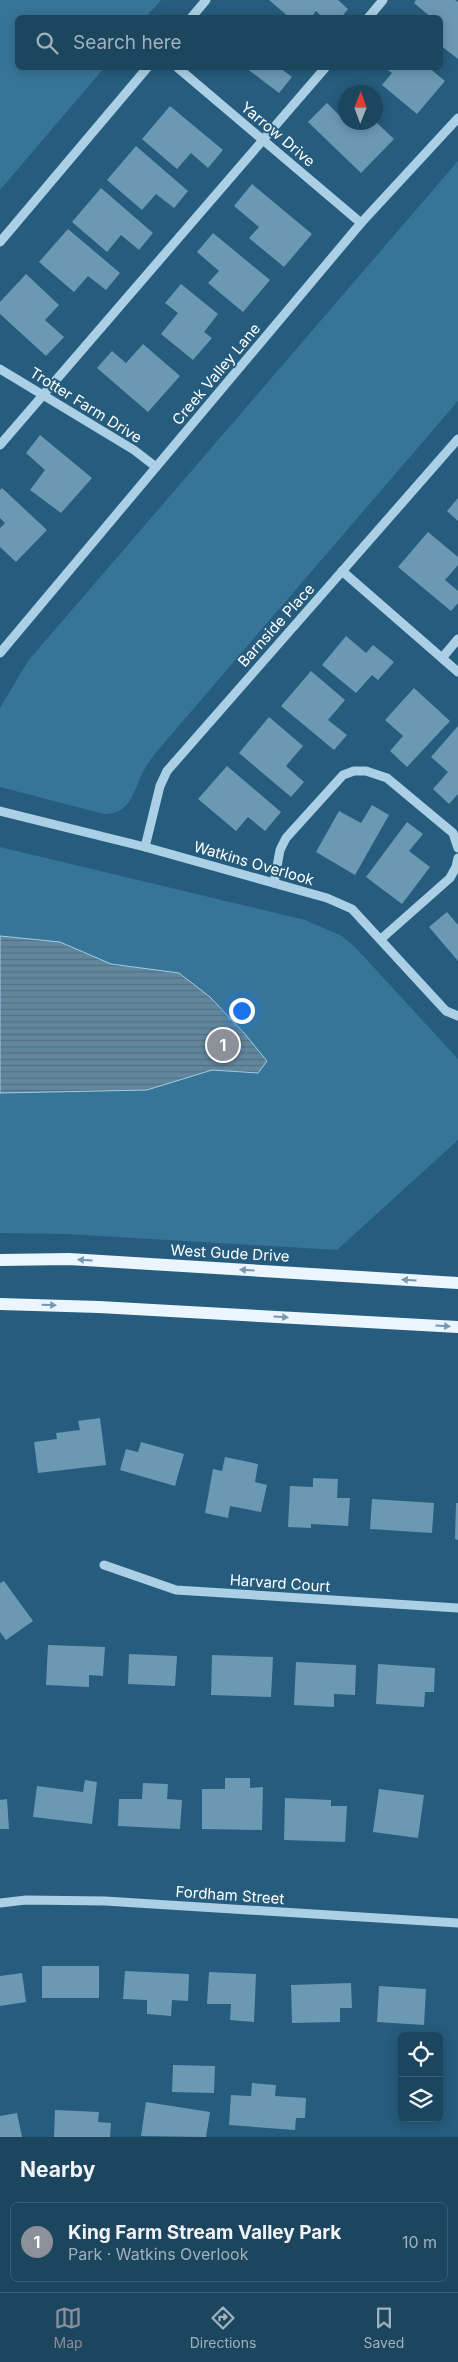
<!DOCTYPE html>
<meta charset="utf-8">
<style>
:root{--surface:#1c455e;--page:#254c64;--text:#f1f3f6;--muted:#a0b1bc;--line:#3a5d73;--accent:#8c9099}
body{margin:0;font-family:Inter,sans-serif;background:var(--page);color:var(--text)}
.controls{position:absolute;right:15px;bottom:15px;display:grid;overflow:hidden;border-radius:8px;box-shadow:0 2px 12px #0003}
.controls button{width:45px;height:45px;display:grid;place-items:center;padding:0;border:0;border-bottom:1px solid var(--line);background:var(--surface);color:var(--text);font:25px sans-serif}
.compass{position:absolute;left:338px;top:85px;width:45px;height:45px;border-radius:50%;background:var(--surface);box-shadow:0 2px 12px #0003;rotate:1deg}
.you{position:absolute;left:241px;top:1010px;width:18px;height:18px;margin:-12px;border:4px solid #fff;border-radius:50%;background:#1a73e8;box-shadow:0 0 0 8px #1a73e833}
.badge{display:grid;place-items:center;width:32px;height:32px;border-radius:50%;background:var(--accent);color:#fff;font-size:16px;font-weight:700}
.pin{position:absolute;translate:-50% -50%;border:2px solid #fff;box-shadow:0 1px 5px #0006}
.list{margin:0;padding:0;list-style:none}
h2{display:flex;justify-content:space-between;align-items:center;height:65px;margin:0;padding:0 20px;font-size:21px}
h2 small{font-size:16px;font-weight:400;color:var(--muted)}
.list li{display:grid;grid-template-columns:32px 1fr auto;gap:15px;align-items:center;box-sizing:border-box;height:80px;margin:0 10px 10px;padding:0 10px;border:1px solid var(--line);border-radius:8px}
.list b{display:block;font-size:19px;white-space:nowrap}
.list p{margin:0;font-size:16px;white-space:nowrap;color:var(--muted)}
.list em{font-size:16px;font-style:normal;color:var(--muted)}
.icon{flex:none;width:28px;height:28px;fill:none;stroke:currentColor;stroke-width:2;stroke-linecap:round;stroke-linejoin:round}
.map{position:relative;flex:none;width:458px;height:2137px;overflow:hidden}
.search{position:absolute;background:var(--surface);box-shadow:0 2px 12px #0003;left:15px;right:15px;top:15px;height:55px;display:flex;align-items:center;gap:12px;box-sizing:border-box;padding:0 18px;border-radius:8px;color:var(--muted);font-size:19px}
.sheet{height:155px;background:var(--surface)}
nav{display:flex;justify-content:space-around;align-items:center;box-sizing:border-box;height:70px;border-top:1px solid var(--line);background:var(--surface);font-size:14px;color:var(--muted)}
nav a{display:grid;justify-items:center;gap:2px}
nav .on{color:var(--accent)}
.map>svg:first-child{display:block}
.park{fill:#377598}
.water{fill:url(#water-rules);stroke:#a0cde5}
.building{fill:#6b99b4}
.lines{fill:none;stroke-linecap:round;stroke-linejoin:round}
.minor{stroke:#abd0e5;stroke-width:9}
.major{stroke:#ebf5fd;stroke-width:12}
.oneway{fill:#7599b0}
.labels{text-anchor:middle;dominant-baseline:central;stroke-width:4;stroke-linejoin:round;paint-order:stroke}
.street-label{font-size:15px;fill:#fff;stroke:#265c7d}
</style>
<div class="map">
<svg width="458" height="2137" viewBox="0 0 458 2137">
<defs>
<pattern id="water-rules" width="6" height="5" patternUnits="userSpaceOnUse" patternTransform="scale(1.25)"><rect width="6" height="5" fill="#60879e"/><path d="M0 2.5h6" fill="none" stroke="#586f7d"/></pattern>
</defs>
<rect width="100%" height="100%" fill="#265c7d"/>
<g class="park">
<path d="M 0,0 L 161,0 L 146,17 L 18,18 L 18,68 L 104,68 L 0,190 Z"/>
<path d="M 458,161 L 458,401 L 158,750 C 152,757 147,764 143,772 C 133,792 131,814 104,814 L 0,787 L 0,708 L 28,661 Z"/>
<path d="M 0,847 L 305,920 L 342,936 L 355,947 L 458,1059 L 458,1140 L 337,1250 L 67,1234 L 0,1233 Z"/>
</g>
<path class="water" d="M 0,936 L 60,942 L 111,964 L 179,973 L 210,997 L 244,1033 L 267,1061 L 258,1073 L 212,1070 L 147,1090 L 0,1093 Z"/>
<g class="building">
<path d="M 269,0 L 338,0 L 348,9 L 341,18 L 323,18 L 316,11 L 311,18 L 290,18 Z"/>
<path d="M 416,0 L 455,0 L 458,2 L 458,59 L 440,45 L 440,18 L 432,18 L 414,3 Z"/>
<path d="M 246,68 L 280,68 L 292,77 L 279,93 Z"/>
<path d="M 385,68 L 429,68 L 445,81 L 417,114 L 382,85 L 392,73 Z"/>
<path d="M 327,103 L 344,120 L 346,118 L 346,122 L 376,122 L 394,139 L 361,173 L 308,122 Z"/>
<path d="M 170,106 L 223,150 L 208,168 L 191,153 L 177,169 L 142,139 Z"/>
<path d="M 136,146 L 188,191 L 174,208 L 156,194 L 142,210 L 107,180 Z"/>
<path d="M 252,184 L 312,234 L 284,267 L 249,238 L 259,227 L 234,206 Z"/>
<path d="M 101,188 L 153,233 L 139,250 L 121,235 L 107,252 L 72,222 Z"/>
<path d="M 68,229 L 120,273 L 106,290 L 88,276 L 74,292 L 39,262 Z"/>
<path d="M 213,233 L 270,280 L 243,312 L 208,283 L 219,271 L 197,252 Z"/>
<path d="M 26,274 L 59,305 L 45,320 L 64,337 L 46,356 L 0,314 L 0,302 Z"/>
<path d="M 181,284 L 218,314 L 204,332 L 212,338 L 193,360 L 161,334 L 178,313 L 165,303 Z"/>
<path d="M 143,344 L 180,376 L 148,412 L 97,368 L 112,351 L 126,363 Z"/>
<path d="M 40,435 L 92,478 L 61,513 L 30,490 L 45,470 L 26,453 Z"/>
<path d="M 2,488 L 47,530 L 16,562 L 0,547 L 0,528 L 5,523 L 0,518 L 0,490 Z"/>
<path d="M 458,498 L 458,521 L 447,511 Z"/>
<path d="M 428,532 L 458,557 L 458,565 L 445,580 L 458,591 L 458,603 L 451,611 L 398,567 Z"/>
<path d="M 346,636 L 366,653 L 373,645 L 394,662 L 378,680 L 372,675 L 356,693 L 322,665 Z"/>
<path d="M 311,671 L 345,700 L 328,720 L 347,735 L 334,750 L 281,706 Z"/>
<path d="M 414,688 L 450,721 L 407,767 L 390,751 L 403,736 L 385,720 Z"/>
<path d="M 269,717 L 303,746 L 286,766 L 304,782 L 291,797 L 239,753 Z"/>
<path d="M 458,726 L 458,794 L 449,804 L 433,789 L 448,772 L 431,757 Z"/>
<path d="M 227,766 L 281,812 L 265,831 L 248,817 L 236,831 L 198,799 Z"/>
<path d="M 372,805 L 389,815 L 355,875 L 316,852 L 339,811 L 361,823 Z"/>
<path d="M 407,822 L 423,834 L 409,851 L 430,867 L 402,904 L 366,877 Z"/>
<path d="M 447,912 L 458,925 L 458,961 L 429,927 Z"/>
<path d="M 100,1418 L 106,1465 L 38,1473 L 34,1442 L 57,1439 L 56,1433 L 80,1430 L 78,1421 Z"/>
<path d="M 141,1442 L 184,1454 L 175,1486 L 120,1470 L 126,1449 L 138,1452 Z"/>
<path d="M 225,1457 L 258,1464 L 255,1482 L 267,1485 L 261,1512 L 230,1506 L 228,1518 L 205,1513 L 213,1469 L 222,1471 Z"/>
<path d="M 313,1478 L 338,1479 L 337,1498 L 350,1498 L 348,1526 L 311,1524 L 311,1528 L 288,1527 L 290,1486 L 313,1487 Z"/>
<path d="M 372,1499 L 434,1503 L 432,1533 L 370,1529 Z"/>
<path d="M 456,1503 L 458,1503 L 458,1540 L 455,1539 Z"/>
<path d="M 4,1581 L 33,1621 L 6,1640 L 0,1632 L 0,1583 Z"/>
<path d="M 48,1645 L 105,1647 L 103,1676 L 89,1675 L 89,1687 L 46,1685 Z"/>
<path d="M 129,1654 L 177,1656 L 175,1686 L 128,1684 Z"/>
<path d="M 212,1655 L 273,1657 L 271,1697 L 211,1695 Z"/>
<path d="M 296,1662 L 356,1665 L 355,1695 L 334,1694 L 334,1707 L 294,1705 Z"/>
<path d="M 378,1664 L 435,1668 L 434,1692 L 425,1692 L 424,1707 L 376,1704 Z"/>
<path d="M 225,1778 L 250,1778 L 250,1788 L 263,1787 L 262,1830 L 202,1829 L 202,1789 L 225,1789 Z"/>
<path d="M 85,1780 L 97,1782 L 92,1824 L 33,1817 L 37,1786 L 83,1792 Z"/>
<path d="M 143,1783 L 168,1784 L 167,1799 L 182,1800 L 180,1829 L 118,1826 L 119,1799 L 142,1799 Z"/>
<path d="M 379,1789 L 424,1795 L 418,1838 L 373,1832 Z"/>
<path d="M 285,1798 L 331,1800 L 331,1806 L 347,1806 L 345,1842 L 284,1840 Z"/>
<path d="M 7,1799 L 9,1829 L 0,1829 L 0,1800 Z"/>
<rect x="42" y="1966" width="57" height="32"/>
<path d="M 125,1971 L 189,1974 L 188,2001 L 172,2000 L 171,2016 L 147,2014 L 147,2000 L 123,1999 Z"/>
<path d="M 209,1972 L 256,1974 L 254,2022 L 230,2020 L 231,2004 L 207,2004 Z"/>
<path d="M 22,1973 L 26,2002 L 0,2006 L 0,1976 Z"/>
<path d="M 351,1983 L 352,2008 L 340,2008 L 340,2022 L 292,2023 L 291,1985 Z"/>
<path d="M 379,1986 L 426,1989 L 424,2025 L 377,2022 Z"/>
<path d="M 173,2065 L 215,2066 L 214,2093 L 172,2092 Z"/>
<path d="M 252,2083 L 276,2085 L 275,2096 L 306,2098 L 305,2118 L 296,2118 L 295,2130 L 229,2125 L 231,2095 L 251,2096 Z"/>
<path d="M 146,2102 L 210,2112 L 206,2137 L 141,2136 Z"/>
<path d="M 55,2110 L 99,2112 L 98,2122 L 111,2123 L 110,2137 L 54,2137 Z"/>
<path d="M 17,2113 L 22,2137 L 0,2137 L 0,2116 Z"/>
</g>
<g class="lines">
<g class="minor">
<path d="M 191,18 L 206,0"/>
<path d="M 368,18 L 383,0"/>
<path d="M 178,68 L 361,223"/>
<path d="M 0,242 L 147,68"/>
<path d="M 0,369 L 134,450 L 156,467"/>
<path d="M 0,445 L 325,68"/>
<path d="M 342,571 L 458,672"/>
<path d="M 0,653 L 361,223 L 458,118"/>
<path d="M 442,658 L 458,639"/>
<path d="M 0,811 L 145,847 L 327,898 L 352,909 L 446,1011 L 458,1016"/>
<path d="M 145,847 L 160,786 L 167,771 L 458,439"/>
<path d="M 274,883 L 280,850 L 286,838 L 343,775 L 354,771 L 366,771 L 387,778 L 453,833 L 458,848"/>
<path d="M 381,939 L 450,878 L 456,867 L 458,858"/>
<path d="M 104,1565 L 176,1590 L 458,1608"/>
<path d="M 0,1903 L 26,1900 L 105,1901 L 458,1923"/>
</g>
<g class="major">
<path d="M 0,1260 L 69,1259 L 458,1283"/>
<path d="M 0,1304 L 99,1307 L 458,1327"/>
</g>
</g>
<defs><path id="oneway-solid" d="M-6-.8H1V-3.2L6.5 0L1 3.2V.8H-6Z" transform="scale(1.25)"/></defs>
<g class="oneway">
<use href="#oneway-solid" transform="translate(85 1260) rotate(-177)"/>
<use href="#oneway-solid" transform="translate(247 1270) rotate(-177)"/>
<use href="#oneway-solid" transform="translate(409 1280) rotate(-176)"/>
<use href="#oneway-solid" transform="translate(49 1305) rotate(2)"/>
<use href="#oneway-solid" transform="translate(281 1317) rotate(3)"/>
<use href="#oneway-solid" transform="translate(443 1326) rotate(3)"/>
</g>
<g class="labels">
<g class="street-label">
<text transform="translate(278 134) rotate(40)">Yarrow Drive</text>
<text transform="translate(216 374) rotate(-50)">Creek Valley Lane</text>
<text transform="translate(86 405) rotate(32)">Trotter Farm Drive</text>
<text transform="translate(276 625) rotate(-48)">Barnside Place</text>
<text transform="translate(254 863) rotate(16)">Watkins Overlook</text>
<text transform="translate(230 1253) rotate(3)">West Gude Drive</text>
<text transform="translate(280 1583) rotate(4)">Harvard Court</text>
<text transform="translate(230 1895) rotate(4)">Fordham Street</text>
</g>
</g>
</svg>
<div class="controls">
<button><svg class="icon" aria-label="locate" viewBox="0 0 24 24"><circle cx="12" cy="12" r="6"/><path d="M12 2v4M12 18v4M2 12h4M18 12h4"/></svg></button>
<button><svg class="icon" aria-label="layers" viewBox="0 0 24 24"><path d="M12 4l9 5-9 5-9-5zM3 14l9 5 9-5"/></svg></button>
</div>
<svg class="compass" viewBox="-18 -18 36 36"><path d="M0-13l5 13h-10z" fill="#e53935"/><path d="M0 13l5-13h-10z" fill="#a0b1bc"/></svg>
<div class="you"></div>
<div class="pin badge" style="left:223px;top:1045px">1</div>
<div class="search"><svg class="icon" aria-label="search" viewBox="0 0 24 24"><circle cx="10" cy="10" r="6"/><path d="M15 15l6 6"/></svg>Search here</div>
</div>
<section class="sheet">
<h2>Nearby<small></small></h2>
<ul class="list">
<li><span class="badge">1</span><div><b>King Farm Stream Valley Park</b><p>Park · Watkins Overlook</p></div><em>10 m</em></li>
</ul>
</section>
<nav>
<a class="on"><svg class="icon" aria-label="map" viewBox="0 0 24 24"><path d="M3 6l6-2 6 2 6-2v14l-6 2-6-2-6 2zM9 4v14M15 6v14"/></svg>Map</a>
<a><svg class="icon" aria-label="directions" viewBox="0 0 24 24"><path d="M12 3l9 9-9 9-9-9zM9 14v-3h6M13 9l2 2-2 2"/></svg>Directions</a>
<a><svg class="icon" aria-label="saved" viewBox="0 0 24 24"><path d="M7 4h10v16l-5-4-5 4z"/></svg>Saved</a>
</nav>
